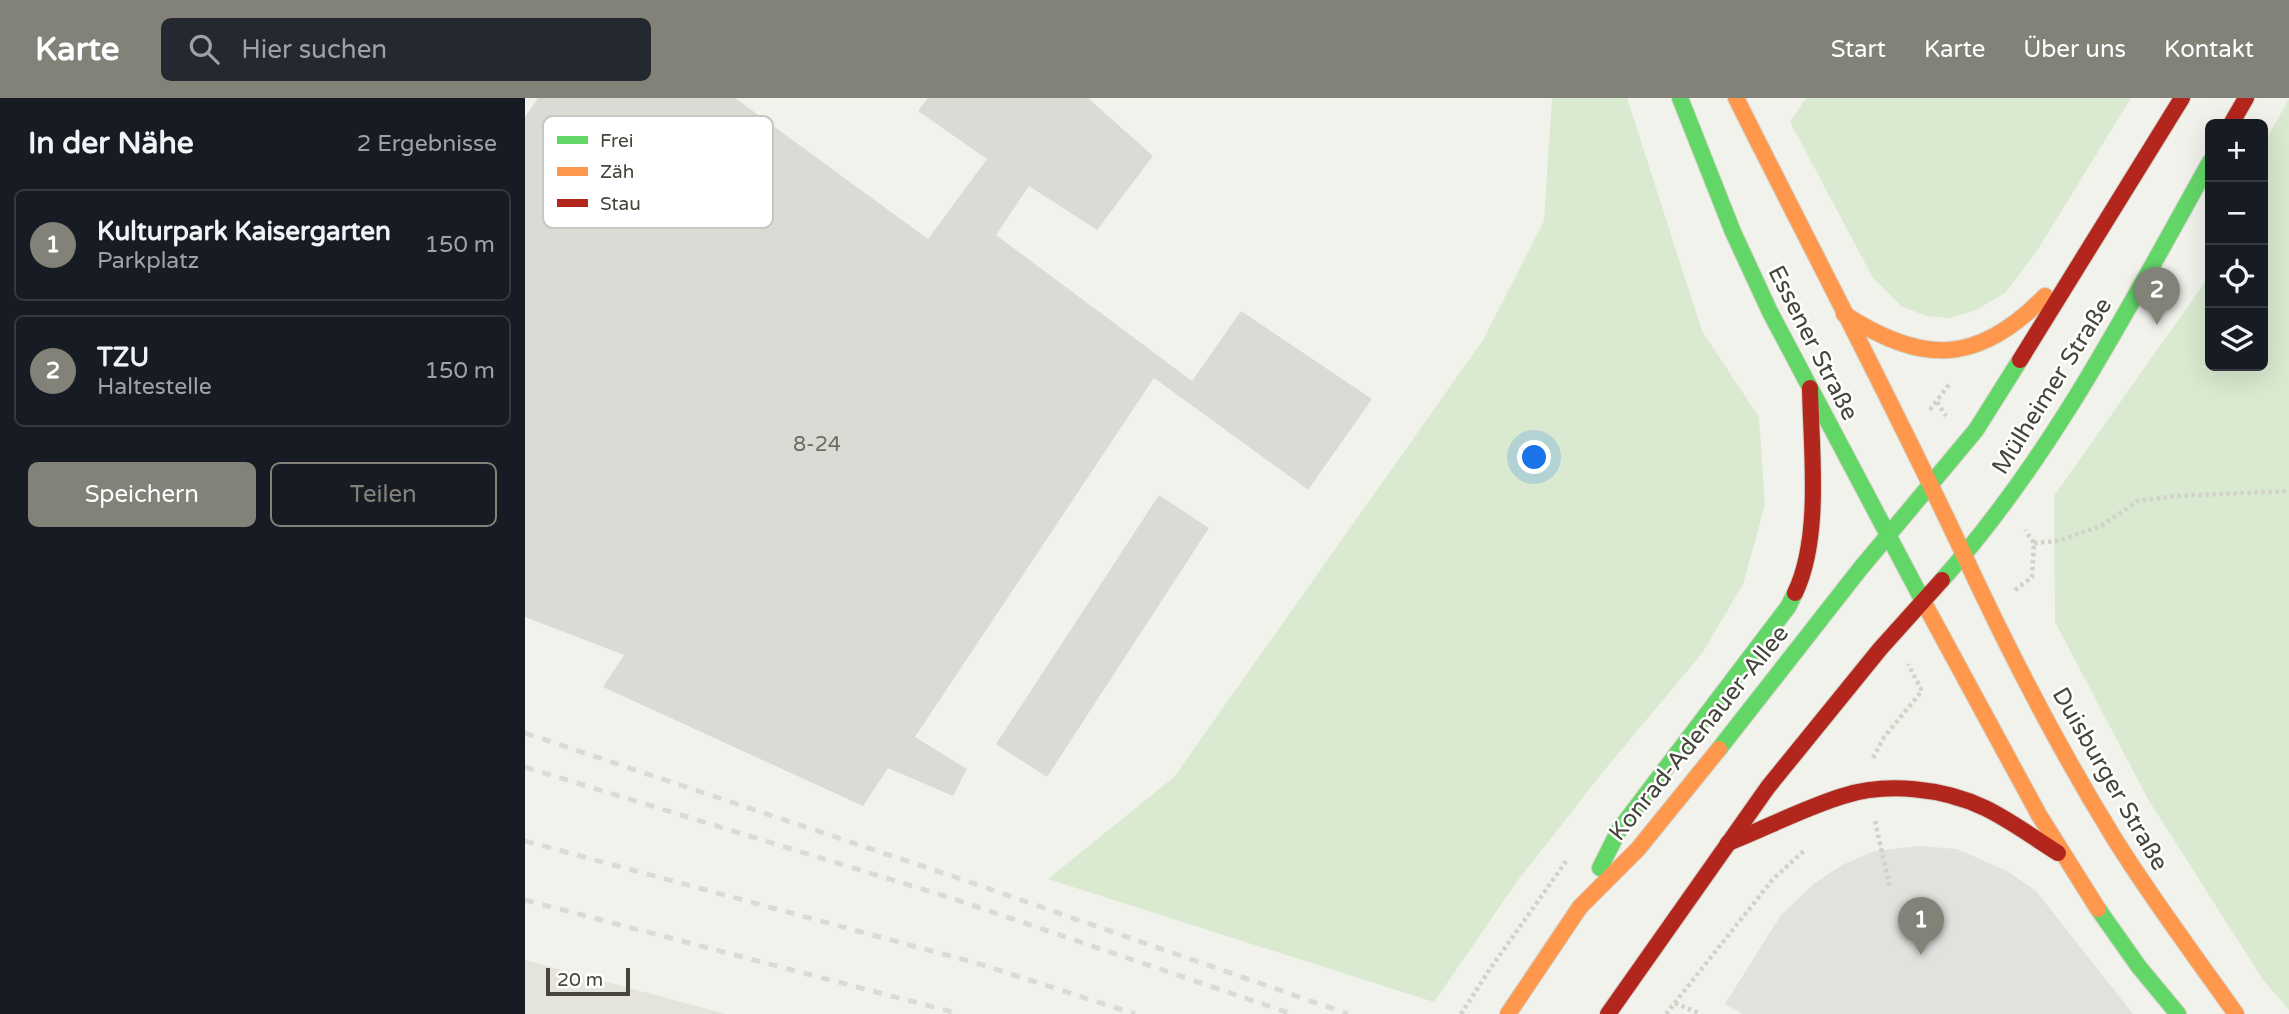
<!DOCTYPE html>
<html lang="de">
<meta charset="utf-8">
<style>
:root{--surface:#171b24;--page:#242831;--text:#f1f3f6;--muted:#9ea1a6;--line:#363941;--accent:#838279}
body{margin:0;font-family:"Varela Round",sans-serif;background:var(--page);color:var(--text)}
.controls{position:absolute;right:21px;top:21px;display:grid;overflow:hidden;border-radius:10px;box-shadow:0 7px 28px #0002}
.controls button{width:63px;height:63px;display:grid;place-items:center;padding:0;border:0;border-bottom:2px solid var(--line);background:var(--surface);color:var(--text);font:35px sans-serif}
.scale{position:absolute;left:21px;bottom:18px;width:84px;box-sizing:border-box;padding-left:7px;border:4px solid #47453a;border-top:0;font-size:19px;line-height:24px;white-space:nowrap;color:#47453a;-webkit-text-stroke:5px #fff;paint-order:stroke}
.you{position:absolute;left:1010px;top:360px;width:24px;height:24px;margin:-18px;border:5px solid #fff;border-radius:50%;background:#1a73e8;box-shadow:0 0 0 10px #1a73e833}
.badge{display:grid;place-items:center;width:46px;height:46px;border-radius:50%;background:var(--accent);color:#fff;font-size:23px;font-weight:700}
.pin{position:absolute;translate:-50% -58px;filter:drop-shadow(0 2px 4px #0008)}
.pin::after{content:'';position:absolute;top:37px;width:24px;height:21px;background:inherit;clip-path:polygon(0 0,100% 0,50% 100%)}
.list{margin:0;padding:0;list-style:none}
h2{display:flex;justify-content:space-between;align-items:center;height:91px;margin:0;padding:0 28px;font-size:30px}
h2 small{font-size:23px;font-weight:400;color:var(--muted)}
.list li{display:grid;grid-template-columns:46px 1fr auto;gap:21px;align-items:center;box-sizing:border-box;height:112px;margin:0 14px 14px;padding:0 14px;border:2px solid var(--line);border-radius:10px}
.list b{display:block;font-size:26px;white-space:nowrap}
.list p{margin:0;font-size:23px;white-space:nowrap;color:var(--muted)}
.list em{font-size:23px;font-style:normal;color:var(--muted)}
.actions{display:flex;gap:14px;padding:21px 28px}
.actions a{flex:1;padding:16px 0;border:2px solid var(--accent);border-radius:10px;text-align:center;font-size:24px;color:var(--accent)}
.actions .main{background:var(--accent);color:#fff}
.icon{flex:none;width:38px;height:38px;fill:none;stroke:currentColor;stroke-width:2;stroke-linecap:round;stroke-linejoin:round}
.map{position:relative;flex:none;width:1764px;height:916px;overflow:hidden}
header{display:flex;align-items:center;gap:42px;box-sizing:border-box;height:98px;padding:0 35px;background:var(--accent);color:#fff}
header strong{font-size:33px}
nav{display:flex;gap:38px;margin-inline-start:auto;font-size:24px}
.search{width:490px;height:63px;background:var(--page);display:flex;align-items:center;gap:18px;box-sizing:border-box;padding:0 24px;border-radius:10px;color:var(--muted);font-size:26px}
main{display:flex}
aside{flex:1;background:var(--surface)}
.map>svg:first-child{display:block}
.residential{fill:#e5e4dc}
.green{fill:#d9ead0}
.parking{fill:#e1e1dd}
.building{fill:#dbdbd6}
.lines{fill:none;stroke-linecap:round;stroke-linejoin:round}
.fast-casing{stroke:#d2d2c6;stroke-width:18}
.slow-casing{stroke:#d2d2c6;stroke-width:18}
.jam-casing{stroke:#d2d2c6;stroke-width:18}
.path{stroke:#d2d2cb;stroke-width:4.5;stroke-dasharray:3.5 3.5;stroke-linecap:butt}
.fast{stroke:#63d668;stroke-width:16}
.slow{stroke:#ff974d;stroke-width:16}
.jam{stroke:#b3261e;stroke-width:16}
.rail{stroke:#dadad9;stroke-width:5;stroke-dasharray:9 9;stroke-linecap:butt}
.labels{text-anchor:middle;dominant-baseline:central;stroke-width:5;stroke-linejoin:round;paint-order:stroke}
.number-label{font-size:21px;fill:#6d6b62}
.street-label{font-size:24px;fill:#47453a;stroke:#fff}
.key{fill:#fff;stroke:#c8c7c4;stroke-width:2}
.key-label{font-size:19px;fill:#47453a}
</style>
<header>
<strong>Karte</strong>
<div class="search"><svg class="icon" aria-label="search" viewBox="0 0 24 24"><circle cx="10" cy="10" r="6"/><path d="M15 15l6 6"/></svg>Hier suchen</div>
<nav><a>Start</a><a>Karte</a><a>Über uns</a><a>Kontakt</a></nav>
</header>
<main>
<aside>
<h2>In der Nähe<small>2 Ergebnisse</small></h2>
<ul class="list">
<li><span class="badge">1</span><div><b>Kulturpark Kaisergarten</b><p>Parkplatz</p></div><em>150 m</em></li>
<li><span class="badge">2</span><div><b>TZU</b><p>Haltestelle</p></div><em>150 m</em></li>
</ul>
<div class="actions"><a class="main">Speichern</a><a>Teilen</a></div>
</aside>
<div class="map">
<svg width="1764" height="916" viewBox="0 0 1764 916">
<rect width="100%" height="100%" fill="#f2f2ed"/>
<path class="residential" d="M 0,862 L 201,916 L 0,916 Z"/>
<g class="green">
<path d="M 1027,0 L 1102,0 L 1177,233 L 1234,319 L 1240,407 L 1218,486 L 1178,554 L 1082,669 L 993,782 L 909,904 L 523,781 L 649,679 L 958,242 L 1019,123 Z"/>
<path d="M 1281,0 L 1606,0 L 1510,156 L 1480,195 L 1449,213 L 1425,220 L 1401,218 L 1376,208 L 1348,180 L 1265,24 Z"/>
<path d="M 1764,1 L 1764,912 L 1738,882 L 1623,701 L 1530,524 L 1529,398 L 1680,184 L 1685,161 L 1685,268 L 1738,268 L 1738,46 Z"/>
</g>
<path class="parking" d="M 1394,748 L 1432,751 L 1482,773 L 1511,793 L 1608,916 L 1218,916 L 1200,906 L 1256,817 L 1290,785 L 1317,767 L 1350,753 Z"/>
<g class="building">
<path d="M 13,0 L 210,0 L 403,141 L 462,61 L 393,13 L 403,0 L 563,0 L 628,58 L 572,132 L 504,88 L 471,137 L 667,283 L 716,213 L 847,301 L 783,392 L 629,280 L 390,639 L 442,671 L 428,698 L 363,670 L 338,708 L 78,589 L 99,557 L 0,519 L 0,19 Z"/>
<path d="M 634,397 L 684,430 L 522,679 L 471,646 Z"/>
</g>
<g class="lines">
<defs>
<g id="fast">
<path d="M 1155,0 L 1208,134 L 1245,214 L 1398,503"/>
<path d="M 1417,482 C 1528,358 1604,208 1685,64"/>
<path d="M 1194,651 L 1335,471 L 1451,332 L 1495,262"/>
<path d="M 1075,770 L 1094,732 L 1263,509 L 1270,495"/>
<path d="M 1573,811 L 1614,869 L 1653,916"/>
</g>
<g id="slow">
<path d="M 1211,0 C 1287,152 1367,303 1439,457"/>
<path d="M 1319,216 C 1398,267 1453,267 1520,198"/>
<path d="M 1439,457 C 1484,554 1533,649 1589,740 C 1627,801 1670,858 1711,916"/>
<path d="M 1398,503 L 1514,717 L 1573,811"/>
<path d="M 983,916 L 1055,809 L 1113,751 L 1194,651"/>
</g>
<g id="jam">
<path d="M 1706,26 L 1721,0"/>
<path d="M 1495,262 L 1657,0"/>
<path d="M 1270,495 C 1297,439 1286,351 1285,290"/>
<path d="M 1203,745 C 1241,730 1279,710 1318,698 C 1362,684 1418,690 1460,710 C 1485,722 1509,740 1533,755"/>
<path d="M 1083,916 L 1243,689 L 1355,551 L 1417,482"/>
</g>
</defs>
<use href="#fast" class="fast-casing"/>
<use href="#slow" class="slow-casing"/>
<use href="#jam" class="jam-casing"/>
<g class="path">
<path d="M 1412,304 L 1421,318"/>
<path d="M 1405,312 L 1425,285"/>
<path d="M 1509,445 L 1533,443 L 1576,428 L 1613,403 L 1649,398 L 1764,393"/>
<path d="M 1490,492 L 1507,479 L 1509,445 L 1500,432"/>
<path d="M 1348,660 L 1359,639 L 1397,593 L 1383,566"/>
<path d="M 1350,723 L 1365,790"/>
<path d="M 1150,905 L 1176,916"/>
<path d="M 936,916 L 965,871 L 1042,762"/>
<path d="M 1141,916 L 1248,781 L 1281,751"/>
</g>
<use href="#fast" class="fast"/>
<use href="#slow" class="slow"/>
<use href="#jam" class="jam"/>
<g class="rail">
<path d="M 0,635 L 433,780 L 823,916"/>
<path d="M 0,669 L 426,800 L 767,916"/>
<path d="M 0,743 L 451,865 L 610,916"/>
<path d="M 0,802 L 435,916"/>
</g>
</g>
<g class="labels">
<g class="number-label">
<text x="292" y="346">8-24</text>
</g>
<g class="street-label">
<text transform="translate(1288 245) rotate(63)">Essener Straße</text>
<text transform="translate(1527 288) rotate(-58)">Mülheimer Straße</text>
<text transform="translate(1174 635) rotate(-51)">Konrad-Adenauer-Allee</text>
<text transform="translate(1585 681) rotate(60)">Duisburger Straße</text>
</g>
</g>
<rect x="18" y="18" width="230" height="112" rx="10" class="key"/>
<rect x="32" y="38" width="31" height="8" fill="#63d668"/>
<rect x="32" y="69" width="31" height="9" fill="#ff974d"/>
<rect x="32" y="101" width="31" height="8" fill="#b3261e"/>
<g class="key-label">
<text x="75" y="49">Frei</text>
<text x="75" y="80">Zäh</text>
<text x="75" y="112">Stau</text>
</g>
</svg>
<div class="controls">
<button>+</button>
<button>−</button>
<button><svg class="icon" aria-label="locate" viewBox="0 0 24 24"><circle cx="12" cy="12" r="6"/><path d="M12 2v4M12 18v4M2 12h4M18 12h4"/></svg></button>
<button><svg class="icon" aria-label="layers" viewBox="0 0 24 24"><path d="M12 4l9 5-9 5-9-5zM3 14l9 5 9-5"/></svg></button>
</div>
<div class="scale">20 m</div>
<div class="you"></div>
<div class="pin badge" style="left:1396px;top:857px">1</div>
<div class="pin badge" style="left:1632px;top:227px">2</div>
</div>
</main>
